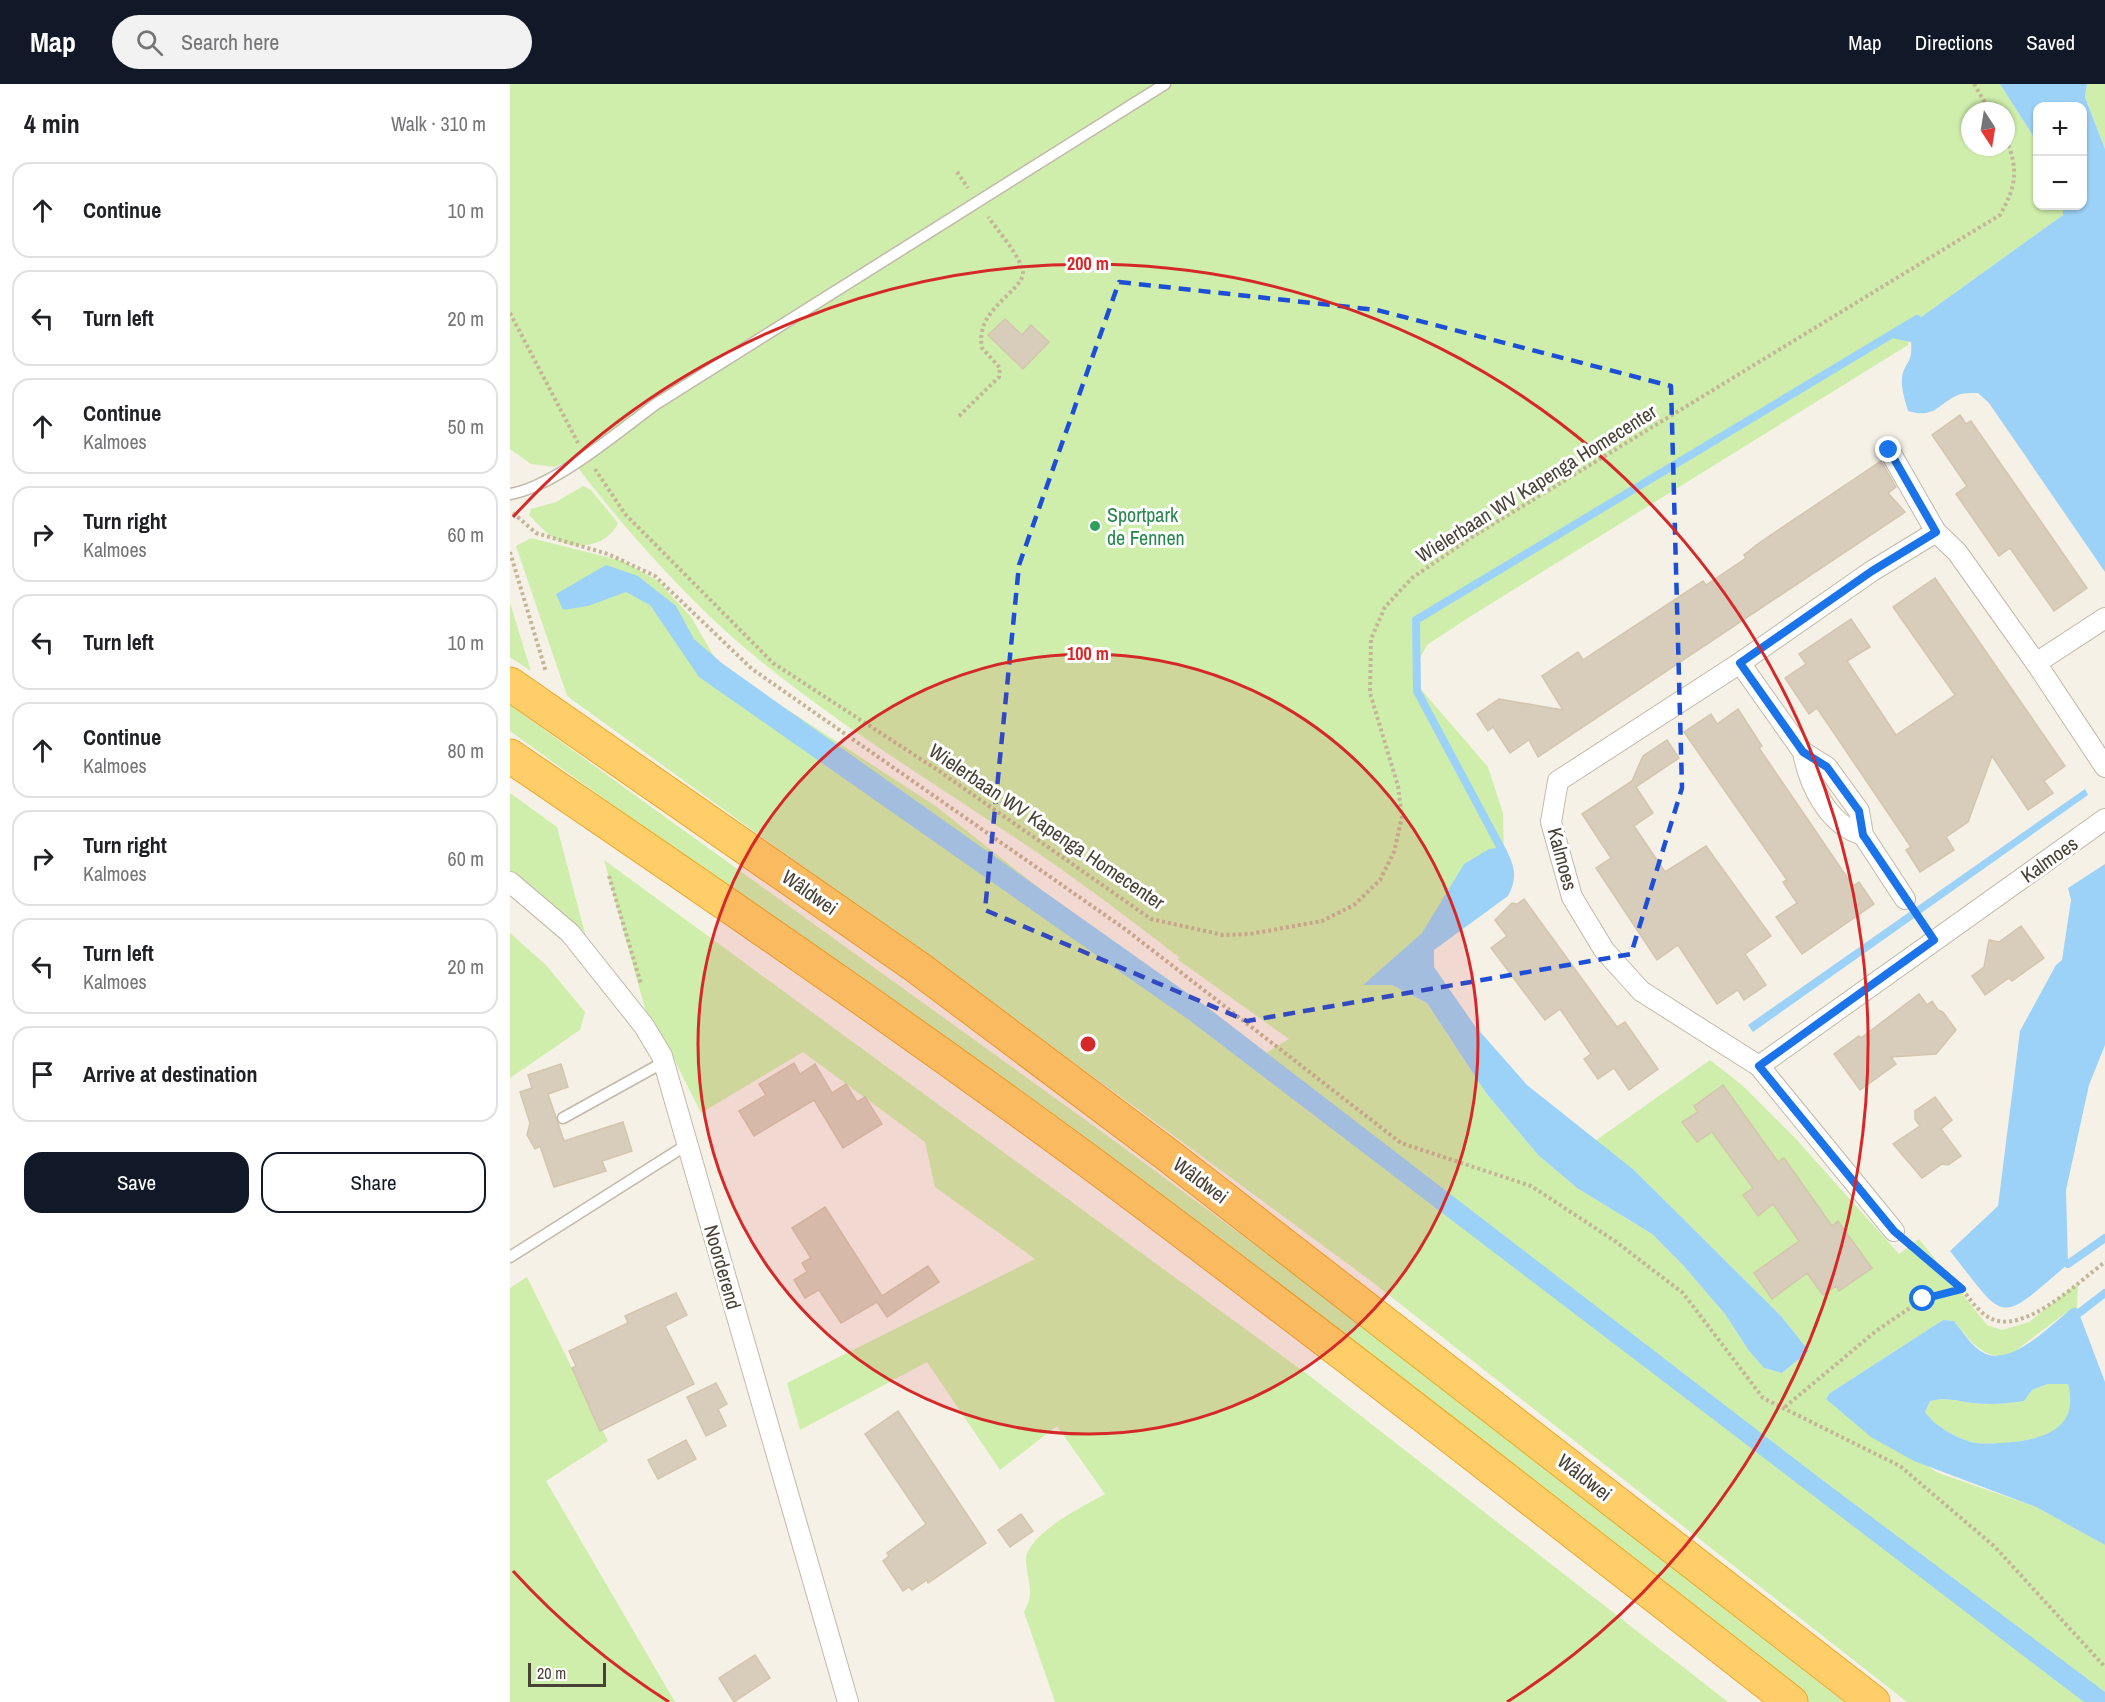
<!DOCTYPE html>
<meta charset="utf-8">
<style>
:root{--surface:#fff;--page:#f2f2f2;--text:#202124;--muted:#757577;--line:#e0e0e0;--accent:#111827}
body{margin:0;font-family:"Archivo Narrow",sans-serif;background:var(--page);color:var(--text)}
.controls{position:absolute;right:18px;top:18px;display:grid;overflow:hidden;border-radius:12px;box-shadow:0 2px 4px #0004}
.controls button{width:54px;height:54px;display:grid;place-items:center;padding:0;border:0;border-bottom:2px solid var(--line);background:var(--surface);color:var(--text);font:30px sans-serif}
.compass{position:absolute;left:1451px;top:18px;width:54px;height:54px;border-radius:50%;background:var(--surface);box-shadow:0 2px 4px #0004;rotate:168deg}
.scale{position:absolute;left:18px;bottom:15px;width:78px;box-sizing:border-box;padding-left:6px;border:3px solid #494135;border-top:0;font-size:16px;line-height:21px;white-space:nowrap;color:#494135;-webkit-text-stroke:4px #fff;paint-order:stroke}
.stop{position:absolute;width:18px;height:18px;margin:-14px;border:4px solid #1a73e8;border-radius:50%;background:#fff}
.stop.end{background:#1a73e8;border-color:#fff;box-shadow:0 2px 6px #0008}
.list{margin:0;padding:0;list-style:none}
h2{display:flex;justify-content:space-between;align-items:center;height:78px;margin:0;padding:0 24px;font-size:26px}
h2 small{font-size:20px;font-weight:400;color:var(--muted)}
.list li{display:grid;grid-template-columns:39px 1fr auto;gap:18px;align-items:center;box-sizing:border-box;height:96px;margin:0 12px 12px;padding:0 12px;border:2px solid var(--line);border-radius:18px}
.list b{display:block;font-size:22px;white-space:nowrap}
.list p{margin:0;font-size:20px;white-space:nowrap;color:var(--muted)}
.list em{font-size:20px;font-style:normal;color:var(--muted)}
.actions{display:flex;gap:12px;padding:18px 24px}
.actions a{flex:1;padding:14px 0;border:2px solid var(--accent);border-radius:18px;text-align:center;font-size:21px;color:var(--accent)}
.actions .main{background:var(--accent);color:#fff}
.icon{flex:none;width:33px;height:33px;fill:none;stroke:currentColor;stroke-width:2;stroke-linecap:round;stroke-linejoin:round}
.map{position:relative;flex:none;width:1595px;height:1618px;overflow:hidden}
header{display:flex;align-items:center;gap:36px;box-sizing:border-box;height:84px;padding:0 30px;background:var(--accent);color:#fff}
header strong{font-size:28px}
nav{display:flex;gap:33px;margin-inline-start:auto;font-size:21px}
.search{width:420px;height:54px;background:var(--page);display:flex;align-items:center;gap:15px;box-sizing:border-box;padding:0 21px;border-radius:33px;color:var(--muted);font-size:22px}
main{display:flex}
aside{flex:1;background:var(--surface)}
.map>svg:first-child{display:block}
.green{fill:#cfeeab;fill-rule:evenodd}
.water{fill:#9dd2f8;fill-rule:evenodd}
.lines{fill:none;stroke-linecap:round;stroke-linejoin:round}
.stream{stroke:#9dd2f8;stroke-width:8}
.building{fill:#d8cdbb;stroke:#d4c5ad;stroke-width:1.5}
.lane-casing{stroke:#c2b9a8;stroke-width:13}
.street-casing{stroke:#c2b9a8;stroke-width:22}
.highway-casing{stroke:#eea727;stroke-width:35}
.path{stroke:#c5b598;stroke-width:4;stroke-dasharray:3 3;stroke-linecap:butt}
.lane{stroke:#fff;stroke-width:10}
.street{stroke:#fff;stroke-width:20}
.highway{stroke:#ffce68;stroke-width:33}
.route{stroke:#1a73e8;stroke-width:8}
.marked{fill:none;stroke:#1d4ed8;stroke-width:4.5;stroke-dasharray:12 8;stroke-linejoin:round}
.ring{fill:none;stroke:#d62828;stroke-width:3}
.leisure-dot{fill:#2e9e5b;stroke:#fff;stroke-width:2}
.labels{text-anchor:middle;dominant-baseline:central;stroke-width:6;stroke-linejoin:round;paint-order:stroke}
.street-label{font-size:20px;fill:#494135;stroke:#fff}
.leisure-label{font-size:20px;fill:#27864d;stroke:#fff;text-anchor:start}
.centre{fill:#d62828;stroke:#fff;stroke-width:3}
.ring-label{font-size:18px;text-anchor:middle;font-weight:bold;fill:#d62828;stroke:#fff;stroke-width:6;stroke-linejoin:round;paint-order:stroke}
</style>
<header>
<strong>Map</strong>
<div class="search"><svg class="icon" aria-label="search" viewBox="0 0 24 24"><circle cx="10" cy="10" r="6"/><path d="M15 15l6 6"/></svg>Search here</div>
<nav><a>Map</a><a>Directions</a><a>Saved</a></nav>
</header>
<main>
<aside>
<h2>4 min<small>Walk · 310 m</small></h2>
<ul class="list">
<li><svg class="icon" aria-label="ahead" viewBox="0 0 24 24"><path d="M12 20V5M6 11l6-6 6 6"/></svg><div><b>Continue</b></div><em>10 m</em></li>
<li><svg class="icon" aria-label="left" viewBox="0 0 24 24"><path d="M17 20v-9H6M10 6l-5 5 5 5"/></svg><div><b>Turn left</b></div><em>20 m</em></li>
<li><svg class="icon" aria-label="ahead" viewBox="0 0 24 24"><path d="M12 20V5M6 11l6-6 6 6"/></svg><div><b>Continue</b><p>Kalmoes</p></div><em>50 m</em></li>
<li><svg class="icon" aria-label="right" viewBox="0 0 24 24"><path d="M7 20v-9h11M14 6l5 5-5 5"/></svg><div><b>Turn right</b><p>Kalmoes</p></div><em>60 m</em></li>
<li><svg class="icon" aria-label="left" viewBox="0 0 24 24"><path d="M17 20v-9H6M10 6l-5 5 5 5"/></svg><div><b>Turn left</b></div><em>10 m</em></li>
<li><svg class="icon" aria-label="ahead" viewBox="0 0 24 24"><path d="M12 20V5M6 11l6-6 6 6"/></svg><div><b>Continue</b><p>Kalmoes</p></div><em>80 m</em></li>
<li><svg class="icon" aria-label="right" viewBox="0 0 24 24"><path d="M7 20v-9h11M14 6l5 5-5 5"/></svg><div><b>Turn right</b><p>Kalmoes</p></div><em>60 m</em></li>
<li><svg class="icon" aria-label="left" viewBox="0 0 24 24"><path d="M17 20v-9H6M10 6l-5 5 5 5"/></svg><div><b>Turn left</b><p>Kalmoes</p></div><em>20 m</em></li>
<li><svg class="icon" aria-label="arrive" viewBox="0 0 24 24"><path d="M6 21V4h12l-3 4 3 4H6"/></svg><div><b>Arrive at destination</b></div></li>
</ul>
<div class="actions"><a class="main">Save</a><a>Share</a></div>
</aside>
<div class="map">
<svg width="1595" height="1618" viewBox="0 0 1595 1618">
<rect width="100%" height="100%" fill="#f5f1e7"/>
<g class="green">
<path d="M 0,0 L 1490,0 L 1527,58 L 1528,122 L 1553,122 L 1553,131 L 1393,246 L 1400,252 L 1398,261 L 961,532 L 917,561 L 908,578 L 908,597 L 909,603 L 978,683 L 993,729 L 994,770 L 867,900 L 882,901 L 917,919 L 976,1009 L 1028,1071 L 1067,1104 L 1142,1150 L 1172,1180 L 1215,1230 L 1239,1267 L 1254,1284 L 1272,1289 L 1299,1267 L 1271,1232 L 1124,1086 L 1085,1057 L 1200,976 L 1233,1002 L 1286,1055 L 1389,1170 L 1409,1155 L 1477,1241 L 1492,1246 L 1519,1238 L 1568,1199 L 1567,1224 L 1562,1224 L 1500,1271 C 1473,1277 1460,1256 1444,1237 L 1433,1236 L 1320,1309 L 1426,1388 L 1526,1423 L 1595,1461 L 1595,1618 L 1397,1618 L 861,1197 L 629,1026 L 57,612 L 6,462 L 21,454 L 113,477 L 148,497 L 181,533 L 209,581 L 427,723 L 745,976 L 779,955 L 667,875 L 670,874 C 614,831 559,789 501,751 C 402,685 298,622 210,542 C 157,492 109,438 65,380 L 51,380 L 45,383 L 21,380 L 0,365 ZM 1460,27 L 1496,27 L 1496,63 L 1460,63 Z"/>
<path d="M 1577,0 L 1595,0 L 1595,65 L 1575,13 Z"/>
<path d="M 73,402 L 81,406 L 108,439 C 99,459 72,467 51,458 C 38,452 29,441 19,431 L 21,425 L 46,418 Z"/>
<path d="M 0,519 L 21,587 L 0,573 Z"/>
<path d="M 0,621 L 606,1058 L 837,1229 L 1334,1618 L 1299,1618 L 593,1075 L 0,647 Z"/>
<path d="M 0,709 L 47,743 L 87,895 L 52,851 L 0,798 Z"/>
<path d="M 94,776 L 801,1293 L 1218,1618 L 545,1618 L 514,1528 C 525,1508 518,1500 516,1478 C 514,1451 574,1422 595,1410 L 547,1342 L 490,1386 L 417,1278 L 290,1346 L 277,1299 L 525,1175 L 425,1103 L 415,1058 L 293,968 L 191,1029 L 162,971 L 139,939 Z"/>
<path d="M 0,849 L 36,881 L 75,928 L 70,946 L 0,994 Z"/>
<path d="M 17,1193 L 98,1357 L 36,1397 L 165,1618 L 0,1618 L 0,1204 Z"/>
<path d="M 1539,1300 L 1558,1300 C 1569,1344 1538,1354 1502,1358 C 1489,1359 1473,1361 1461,1358 C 1444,1353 1425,1342 1415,1328 L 1420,1317 C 1436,1313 1446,1317 1462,1319 C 1480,1321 1496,1320 1514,1317 L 1522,1306 Z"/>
</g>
<g class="water">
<path d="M 1490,0 L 1577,0 L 1575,13 L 1595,65 L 1595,488 L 1479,319 L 1468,309 C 1462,309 1453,309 1448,311 C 1426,321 1425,335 1398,327 C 1395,316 1391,305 1392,294 C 1394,278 1403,281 1401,258 L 1382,254 L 1553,131 L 1553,122 L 1572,122 L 1572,22 L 1528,22 L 1527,58 Z"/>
<path d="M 96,481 L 128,492 L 166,522 L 184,555 L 213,580 L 697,923 L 1311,1395 L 1595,1608 L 1595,1618 L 1574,1618 L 679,936 L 189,593 L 140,521 L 116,508 L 78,522 L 53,526 L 46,510 Z"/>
<path d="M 1575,705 L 1578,711 L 1243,948 L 1238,941 Z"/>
<path d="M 994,763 C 1005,780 1008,794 998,812 L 924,866 L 924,883 L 965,942 L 1017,1001 L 1124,1086 L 1271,1232 L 1299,1267 L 1272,1289 L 1254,1284 L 1239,1267 L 1215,1230 L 1172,1180 L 1142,1150 L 1067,1104 L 1028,1071 L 976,1009 L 917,919 L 882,901 L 853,901 L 912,849 L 954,780 L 979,765 Z"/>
<path d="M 1595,780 L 1595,961 L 1579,1001 L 1556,1106 L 1558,1180 C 1487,1241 1497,1239 1440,1167 L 1488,1122 L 1510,947 L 1546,881 L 1552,876 L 1561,816 L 1558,804 Z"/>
<path d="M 1562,1224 L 1567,1224 L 1595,1298 L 1595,1461 L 1526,1423 L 1404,1377 L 1361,1353 L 1316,1315 L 1320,1309 L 1433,1236 L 1444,1237 C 1452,1247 1460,1259 1469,1266 C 1497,1288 1541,1241 1562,1224 ZM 1538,1300 L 1558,1300 C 1569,1343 1537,1354 1502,1358 C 1489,1359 1473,1361 1461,1358 C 1444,1353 1425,1342 1415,1328 L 1420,1317 C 1436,1313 1446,1317 1462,1319 C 1480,1321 1496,1320 1514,1317 L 1522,1306 Z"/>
</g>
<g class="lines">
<g class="stream">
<path d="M 994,770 L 907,607 L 906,536 L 1407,235"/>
<path d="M 1558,1180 L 1595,1154"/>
<path d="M 1569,1229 L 1595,1209"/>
</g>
</g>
<g class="building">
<path d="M 495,235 L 512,251 L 521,241 L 539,258 L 513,285 L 478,251 Z"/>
<path d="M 1450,331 L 1456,340 L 1461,337 L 1577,504 L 1544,527 L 1500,464 L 1489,472 L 1446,410 L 1457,402 L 1422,351 Z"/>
<path d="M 1371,377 L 1386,403 L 1378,409 L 1395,428 L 1028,673 L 1019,656 L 1000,669 L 983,643 L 978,647 L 967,630 L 989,615 L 1053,626 L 1032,592 L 1068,568 L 1073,576 L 1193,497 L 1196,501 L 1236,474 L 1234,471 L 1249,459 Z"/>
<path d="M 1425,494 L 1555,682 L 1534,697 L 1543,709 L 1518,726 L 1482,672 L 1458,738 L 1436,753 L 1444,766 L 1410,788 L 1396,766 L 1401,763 L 1307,624 L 1299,630 L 1275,594 L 1296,580 L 1289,570 L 1341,535 L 1360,563 L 1337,577 L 1386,651 L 1445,611 L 1383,523 Z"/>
<path d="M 1228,625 L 1252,662 L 1249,664 L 1343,802 L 1349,798 L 1364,820 L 1292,870 L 1266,833 L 1287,819 L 1273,798 L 1277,796 L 1174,648 L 1201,630 L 1207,640 Z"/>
<path d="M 1157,656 L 1169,674 L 1126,703 L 1143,729 L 1124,742 L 1155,788 L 1196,762 L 1261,852 L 1235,870 L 1256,901 L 1234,916 L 1228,906 L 1207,920 L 1168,861 L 1147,876 L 1086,784 L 1101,774 L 1072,730 L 1122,697 L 1133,672 Z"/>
<path d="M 1014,815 L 1107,943 L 1115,938 L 1148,985 L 1119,1006 L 1104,984 L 1088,995 L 1074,975 L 1081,970 L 1050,925 L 1035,936 L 981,864 L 997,852 L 985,836 L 1002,819 L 1007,820 Z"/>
<path d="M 1511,842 L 1534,874 L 1502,897 L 1499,894 L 1475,911 L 1462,892 L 1474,883 L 1479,856 L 1489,858 Z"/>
<path d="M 1409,910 L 1417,921 L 1422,917 L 1428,926 L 1433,928 L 1446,946 L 1426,970 L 1381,973 L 1386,980 L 1350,1006 L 1324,970 L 1349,952 L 1351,954 Z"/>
<path d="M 284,979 L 290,990 L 305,980 L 322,1009 L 336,1000 L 347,1018 L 355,1013 L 372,1040 L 333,1064 L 304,1016 L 244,1052 L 229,1027 L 256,1011 L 249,1000 Z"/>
<path d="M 51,980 L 58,1003 L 38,1010 L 54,1057 L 113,1038 L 122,1067 L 92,1077 L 96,1087 L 44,1103 L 30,1062 L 25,1065 L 17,1051 L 20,1039 L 10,1008 L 22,1004 L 18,991 Z"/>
<path d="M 1213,1001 L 1268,1078 L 1274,1074 L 1322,1142 L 1328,1137 L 1362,1184 L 1329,1207 L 1326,1202 L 1313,1211 L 1297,1189 L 1262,1215 L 1244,1189 L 1289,1157 L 1263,1120 L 1248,1132 L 1233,1111 L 1243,1104 L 1202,1048 L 1187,1058 L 1172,1038 L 1188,1028 L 1184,1022 Z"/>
<path d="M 1425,1013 L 1442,1036 L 1431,1045 L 1451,1072 L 1438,1081 L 1432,1080 L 1412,1094 L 1383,1060 L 1410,1042 L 1405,1035 L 1405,1027 Z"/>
<path d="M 315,1123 L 372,1212 L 418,1182 L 429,1198 L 377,1233 L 367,1218 L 331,1239 L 309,1206 L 295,1214 L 284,1196 L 297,1188 L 292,1179 L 301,1174 L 282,1144 Z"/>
<path d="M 166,1209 L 177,1231 L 155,1242 L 184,1300 L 90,1347 L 62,1284 L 66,1282 L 59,1267 L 118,1239 L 115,1232 Z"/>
<path d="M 206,1299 L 217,1320 L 208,1325 L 216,1342 L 196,1352 L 177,1313 Z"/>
<path d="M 388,1327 L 476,1459 L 418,1499 L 417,1496 L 402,1506 L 399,1503 L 393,1507 L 373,1477 L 379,1472 L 377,1469 L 416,1440 L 355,1350 Z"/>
<path d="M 176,1356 L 186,1375 L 148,1395 L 138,1376 Z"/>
<path d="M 511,1430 L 523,1447 L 500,1463 L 488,1446 Z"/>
<path d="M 245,1571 L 260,1594 L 224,1618 L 209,1594 Z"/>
</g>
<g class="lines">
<defs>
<g id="lane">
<path d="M 0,410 C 44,403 109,347 146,320 L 655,0"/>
<path d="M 53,1034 L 154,978"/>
<path d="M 0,1173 L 178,1060"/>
</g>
<g id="street">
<path d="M 1379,366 L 1426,448"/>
<path d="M 1230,579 L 1293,668 L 1317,683 L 1349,727 L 1353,751 L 1395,815"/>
<path d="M 1526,579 L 1595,534"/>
<path d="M 1293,668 C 1299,701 1318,741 1353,751"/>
<path d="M 0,798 L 60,849 L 134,942 L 152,972 L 338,1618"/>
<path d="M 1249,982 L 1595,735"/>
<path d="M 1384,1147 L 1249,982 L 1131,907 L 1094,866 L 1062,813 L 1041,738 L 1048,697 L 1230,579 L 1362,487 L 1426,448 L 1447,468 L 1526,579 L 1595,683"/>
</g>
<g id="highway">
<path d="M 0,600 L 407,883 L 659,1072 L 1363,1618"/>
<path d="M 0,672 C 194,804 388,937 577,1076 C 815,1253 1048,1436 1281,1618"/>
</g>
</defs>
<use href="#lane" class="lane-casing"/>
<use href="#street" class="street-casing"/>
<use href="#highway" class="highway-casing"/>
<g class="path">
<path d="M 1464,0 L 1480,27"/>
<path d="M 447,88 L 458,104"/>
<path d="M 0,229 L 68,359"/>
<path d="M 449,332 L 489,293 L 490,284 L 472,264 C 464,226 512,208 513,189 C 513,176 486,144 478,133"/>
<path d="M 85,385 L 115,430 L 263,579 L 429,687 L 641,835 L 713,851 L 740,850 L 812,837 L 844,821 L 870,796 L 884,768 L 892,733 L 888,702 L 860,609 L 861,555 L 875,523 L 902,494 L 962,453 L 1490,131 C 1506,103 1509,86 1496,55"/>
<path d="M 3,429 L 26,449 L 98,470 L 145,492 L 242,585 L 615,845 L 891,1059 L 1021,1102 L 1105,1157 L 1173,1209 L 1253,1314 L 1390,1382 L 1485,1463 L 1595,1583"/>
<path d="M 0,468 L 36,588"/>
<path d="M 99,792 L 131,900"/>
<path d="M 1400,1161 L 1452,1205"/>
<path d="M 1275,1323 L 1366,1247 L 1413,1215 L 1452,1205 C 1459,1214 1468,1227 1478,1233 C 1512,1254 1568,1198 1595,1178"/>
</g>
<use href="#lane" class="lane"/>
<use href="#street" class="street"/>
<use href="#highway" class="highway"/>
</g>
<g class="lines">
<path class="route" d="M 1379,366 L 1426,448 L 1362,487 L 1230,579 L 1293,668 L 1317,683 L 1349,727 L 1353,751 L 1424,856 L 1249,982 L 1384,1147 L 1452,1205 L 1413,1215"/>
</g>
<path class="marked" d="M 609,198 L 867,226 L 1161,302 L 1172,704 L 1121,870 L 737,937 L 475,826 L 509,481 Z"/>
<circle cx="578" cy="960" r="390" fill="#d62828" fill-opacity=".12"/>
<g class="ring">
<circle cx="578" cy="960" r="390"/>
<path d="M159 1618A780 780 0 0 1 3 1487M3 433A780 780 0 1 1 997 1618"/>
</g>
<circle class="leisure-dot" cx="585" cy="442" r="6"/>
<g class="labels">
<g class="street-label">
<text transform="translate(1026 399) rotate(-32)">Wielerbaan WV Kapenga Homecenter</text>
<text transform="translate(537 742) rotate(34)">Wielerbaan WV Kapenga Homecenter</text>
<text transform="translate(1053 775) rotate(75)">Kalmoes</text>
<text transform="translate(1539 775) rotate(-35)">Kalmoes</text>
<text transform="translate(300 808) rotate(35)">Wâldwei</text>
<text transform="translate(691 1096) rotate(37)">Wâldwei</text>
<text transform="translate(213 1183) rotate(74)">Noorderend</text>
<text transform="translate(1075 1393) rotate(38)">Wâldwei</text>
</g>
<g class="leisure-label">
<text x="597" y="430">Sportpark<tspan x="597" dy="23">de Fennen</tspan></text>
</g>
</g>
<circle cx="578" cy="960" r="9" class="centre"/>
<g class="ring-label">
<text x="578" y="186">200 m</text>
<text x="578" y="576">100 m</text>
</g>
</svg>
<div class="controls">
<button>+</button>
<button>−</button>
</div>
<svg class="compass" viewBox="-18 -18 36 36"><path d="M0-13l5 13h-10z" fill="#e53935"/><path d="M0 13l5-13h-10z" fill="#757577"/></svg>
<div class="scale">20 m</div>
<div class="stop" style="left:1413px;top:1215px"></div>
<div class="stop end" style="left:1379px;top:366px"></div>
</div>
</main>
